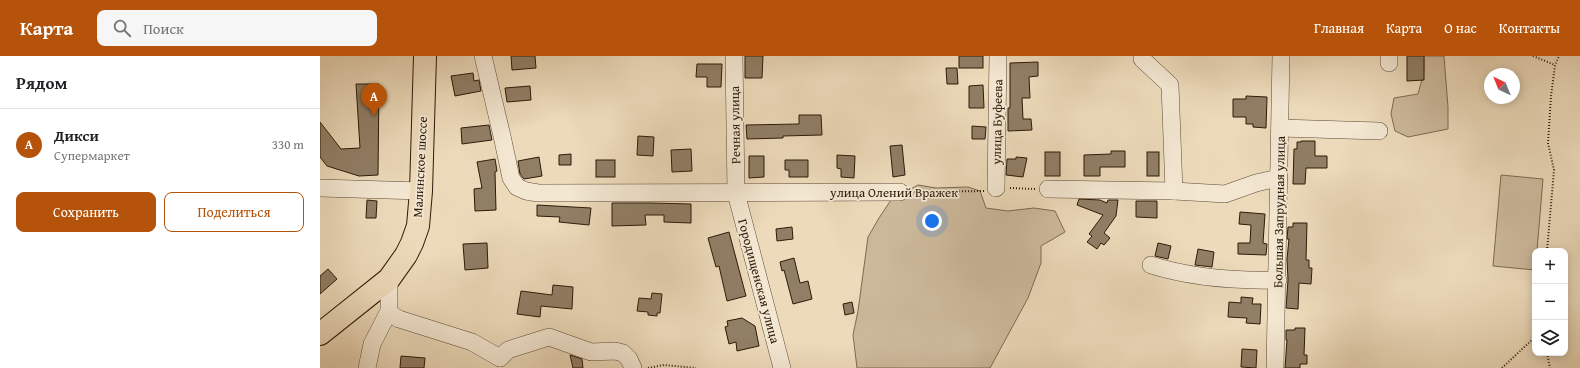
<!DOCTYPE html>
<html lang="ru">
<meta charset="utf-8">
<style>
:root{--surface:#fff;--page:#f6f6f6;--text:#202124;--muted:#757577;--line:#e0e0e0;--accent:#b45309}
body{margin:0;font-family:"Gentium Book Plus",serif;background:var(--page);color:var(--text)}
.controls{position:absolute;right:12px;bottom:12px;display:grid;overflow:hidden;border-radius:8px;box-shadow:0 2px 10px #0003}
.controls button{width:36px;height:36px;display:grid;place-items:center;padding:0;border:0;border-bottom:1px solid var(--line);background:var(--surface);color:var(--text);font:20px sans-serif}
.compass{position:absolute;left:1164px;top:12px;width:36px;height:36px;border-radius:50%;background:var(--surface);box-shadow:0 2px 10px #0003;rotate:317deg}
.you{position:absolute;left:612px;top:165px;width:14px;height:14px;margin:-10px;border:3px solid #fff;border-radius:50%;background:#1a73e8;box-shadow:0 0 0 6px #1a73e833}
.badge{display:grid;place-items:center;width:26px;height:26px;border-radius:50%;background:var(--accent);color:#fff;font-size:13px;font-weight:700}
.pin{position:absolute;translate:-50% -33px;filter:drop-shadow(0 1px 2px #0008)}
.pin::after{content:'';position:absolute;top:21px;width:14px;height:12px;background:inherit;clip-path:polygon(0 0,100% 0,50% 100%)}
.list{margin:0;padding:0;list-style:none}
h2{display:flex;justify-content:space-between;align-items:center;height:52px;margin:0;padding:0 16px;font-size:17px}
h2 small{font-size:13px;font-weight:400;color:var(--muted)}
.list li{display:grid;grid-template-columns:26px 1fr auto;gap:12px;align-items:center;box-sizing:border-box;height:72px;padding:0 16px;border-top:1px solid var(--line)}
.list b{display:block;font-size:15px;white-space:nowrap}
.list p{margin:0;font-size:13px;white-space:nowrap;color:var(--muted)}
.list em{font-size:13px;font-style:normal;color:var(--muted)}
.actions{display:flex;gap:8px;padding:12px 16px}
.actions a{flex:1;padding:9px 0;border:1px solid var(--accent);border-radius:8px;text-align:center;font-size:14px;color:var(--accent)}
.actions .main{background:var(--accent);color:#fff}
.icon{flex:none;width:22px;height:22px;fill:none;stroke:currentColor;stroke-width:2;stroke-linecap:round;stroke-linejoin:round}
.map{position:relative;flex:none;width:1260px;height:312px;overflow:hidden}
header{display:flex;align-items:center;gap:24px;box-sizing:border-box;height:56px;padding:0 20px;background:var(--accent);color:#fff}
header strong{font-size:19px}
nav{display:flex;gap:22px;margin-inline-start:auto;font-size:14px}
.search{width:280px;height:36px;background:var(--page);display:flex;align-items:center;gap:10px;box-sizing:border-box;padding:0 14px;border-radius:8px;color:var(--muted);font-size:15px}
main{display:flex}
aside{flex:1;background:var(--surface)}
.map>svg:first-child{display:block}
.green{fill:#ccb99c;stroke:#7c6a52}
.building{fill:#907e65;stroke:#2d1a09}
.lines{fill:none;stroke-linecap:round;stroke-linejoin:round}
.minor-casing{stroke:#5d4a35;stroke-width:18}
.major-casing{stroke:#2d1a09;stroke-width:24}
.path{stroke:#2d1a09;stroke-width:2;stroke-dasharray:1 2;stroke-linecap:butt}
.minor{stroke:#f3e7d2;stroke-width:17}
.major{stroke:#ecdaba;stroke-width:22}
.labels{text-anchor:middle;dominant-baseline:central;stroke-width:3.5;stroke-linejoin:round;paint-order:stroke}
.street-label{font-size:13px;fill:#2d1a09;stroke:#f3e7d2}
</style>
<header>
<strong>Карта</strong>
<div class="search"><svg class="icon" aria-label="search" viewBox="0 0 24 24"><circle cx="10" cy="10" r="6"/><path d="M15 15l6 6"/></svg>Поиск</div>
<nav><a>Главная</a><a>Карта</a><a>О нас</a><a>Контакты</a></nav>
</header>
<main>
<aside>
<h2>Рядом<small></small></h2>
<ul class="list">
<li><span class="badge">A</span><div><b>Дикси</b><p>Супермаркет</p></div><em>330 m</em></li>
</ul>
<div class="actions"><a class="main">Сохранить</a><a>Поделиться</a></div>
</aside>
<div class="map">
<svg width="1260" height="312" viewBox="0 0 1260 312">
<rect width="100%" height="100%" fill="#ecdaba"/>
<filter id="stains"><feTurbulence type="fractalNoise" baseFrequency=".005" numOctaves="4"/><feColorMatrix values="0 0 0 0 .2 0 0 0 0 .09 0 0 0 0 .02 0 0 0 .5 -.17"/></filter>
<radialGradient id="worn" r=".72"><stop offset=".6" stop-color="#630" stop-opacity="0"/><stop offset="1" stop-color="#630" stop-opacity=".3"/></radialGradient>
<g class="green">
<path d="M 1104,0 L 1124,0 L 1128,51 L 1128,73 L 1088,81 L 1075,75 L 1071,58 L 1074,42 L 1098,38 L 1104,16 Z"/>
<path d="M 1181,119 L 1223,123 L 1217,195 L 1215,195 L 1215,214 L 1173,210 Z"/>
<path d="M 598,129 L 616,132 L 648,131 L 660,135 L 666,152 L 688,155 L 714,152 L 735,155 L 745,176 L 721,190 L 721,207 L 708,242 L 670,312 L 537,312 L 533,279 L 538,255 L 548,181 L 559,162 L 571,144 Z"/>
</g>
<g class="building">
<path d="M 191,0 L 215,0 L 216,12 L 192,14 Z"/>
<path d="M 425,0 L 443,0 L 442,22 L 425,22 Z"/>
<rect x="639" y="0" width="24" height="12"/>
<path d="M 1087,0 L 1104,0 L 1104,24 L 1087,25 Z"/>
<path d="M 718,6 L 718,20 L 709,21 L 710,42 L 702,42 L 703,63 L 711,63 L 712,74 L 688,75 L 688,52 L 690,52 L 690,7 Z"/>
<path d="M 377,8 L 402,8 L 401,31 L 387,31 L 387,21 L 376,21 Z"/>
<path d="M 626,12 L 637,12 L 638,28 L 627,28 Z"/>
<path d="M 153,17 L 154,25 L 159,24 L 161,35 L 135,40 L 131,20 Z"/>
<path d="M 36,28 L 59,28 L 58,119 L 39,120 L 7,110 L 0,101 L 0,66 L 21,93 L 40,92 Z"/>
<path d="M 663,29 L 664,52 L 649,52 L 649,30 Z"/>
<path d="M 210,30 L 211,44 L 187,46 L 185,32 Z"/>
<path d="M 926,40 L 947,41 L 946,72 L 933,71 L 933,68 L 926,68 L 926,61 L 913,61 L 913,43 L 926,43 Z"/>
<path d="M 479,59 L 501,59 L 502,79 L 463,80 L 463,82 L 427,83 L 426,69 L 479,68 Z"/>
<path d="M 169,69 L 172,84 L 142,88 L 141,72 Z"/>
<path d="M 652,70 L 666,71 L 665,83 L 652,83 Z"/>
<path d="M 318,80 L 334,81 L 333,100 L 317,99 Z"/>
<path d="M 981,85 L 995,85 L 995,100 L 1007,100 L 1007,112 L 986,112 L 985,128 L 973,128 L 974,93 L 977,93 L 977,86 L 981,86 Z"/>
<path d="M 582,89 L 585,119 L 573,121 L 570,90 Z"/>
<path d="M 371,93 L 372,115 L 352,116 L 351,94 Z"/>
<path d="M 791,95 L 805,95 L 805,111 L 780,111 L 780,120 L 764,120 L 764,99 L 791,98 Z"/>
<rect x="725" y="96" width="15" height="24"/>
<rect x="827" y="96" width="12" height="24"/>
<path d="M 251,98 L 251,109 L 239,109 L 239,99 Z"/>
<path d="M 517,99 L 535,100 L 534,122 L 521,121 L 521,113 L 517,112 Z"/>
<path d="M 429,100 L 444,100 L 444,121 L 429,122 Z"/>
<path d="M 219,101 L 222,120 L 204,123 L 200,118 L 198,105 Z"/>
<path d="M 696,101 L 707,102 L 703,121 L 686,119 L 687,103 L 696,103 Z"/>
<path d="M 175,103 L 177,115 L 175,116 L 176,154 L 155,155 L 154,133 L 162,132 L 157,106 Z"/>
<rect x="276" y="104" width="19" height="17"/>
<path d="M 465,104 L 488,104 L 488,121 L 469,121 L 469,114 L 465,114 Z"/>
<path d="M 759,143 L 780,144 L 787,147 L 788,144 L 798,144 L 796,160 L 784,177 L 790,182 L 784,189 L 781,187 L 777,193 L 767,186 L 772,180 L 769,178 L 783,159 L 757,149 Z"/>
<path d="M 47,144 L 57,145 L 56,162 L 46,162 Z"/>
<path d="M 816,145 L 837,145 L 837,162 L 816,161 Z"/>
<path d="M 292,147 L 331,147 L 371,148 L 371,167 L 344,166 L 344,159 L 325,159 L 326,169 L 292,170 Z"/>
<path d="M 217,149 L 271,152 L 269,169 L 239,166 L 240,161 L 217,160 Z"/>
<path d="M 920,156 L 945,158 L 943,187 L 947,188 L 946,199 L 918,198 L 918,187 L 930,187 L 931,169 L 919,168 Z"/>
<path d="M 973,167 L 987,167 L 986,204 L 989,204 L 989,212 L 992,212 L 991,228 L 979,227 L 978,253 L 966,252 L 968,224 L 967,203 L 969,183 L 967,183 L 968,171 L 973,171 Z"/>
<path d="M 472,171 L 473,183 L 457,185 L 456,173 Z"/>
<path d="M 409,176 L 426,240 L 407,245 L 399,210 L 396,211 L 388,182 Z"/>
<path d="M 167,187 L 168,212 L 145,214 L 143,188 Z"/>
<path d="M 838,187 L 851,190 L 848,203 L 835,200 Z"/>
<path d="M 878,193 L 894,196 L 892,211 L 875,209 Z"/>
<path d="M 474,202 L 480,227 L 488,225 L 492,243 L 473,248 L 464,214 L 462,215 L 460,206 Z"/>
<path d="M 8,213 L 17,223 L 0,238 L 0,220 Z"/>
<path d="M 233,229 L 253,231 L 252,253 L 221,250 L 220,261 L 197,258 L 201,235 L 232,239 Z"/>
<path d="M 332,237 L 342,238 L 340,257 L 337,257 L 337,260 L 328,259 L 328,256 L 317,255 L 319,242 L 331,243 Z"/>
<path d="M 921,241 L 933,242 L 932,248 L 941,248 L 940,268 L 926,267 L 927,262 L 908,261 L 909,246 L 921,247 Z"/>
<path d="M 532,246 L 534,257 L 525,259 L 523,248 Z"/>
<path d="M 422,262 L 435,270 L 439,290 L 417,295 L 416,286 L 409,288 L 405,271 L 408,270 L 407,265 Z"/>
<path d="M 975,272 L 985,272 L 984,299 L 987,299 L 987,308 L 980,308 L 980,312 L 965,312 L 967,284 L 966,284 L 966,274 L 975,274 Z"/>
<path d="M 922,293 L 937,294 L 936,312 L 921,311 Z"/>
<path d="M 250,299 L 262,303 L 263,312 L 253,312 Z"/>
<path d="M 81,300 L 105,302 L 104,312 L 80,312 Z"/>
</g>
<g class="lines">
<defs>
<g id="minor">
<path d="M 163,0 L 182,80 L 191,122 L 197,131 L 206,135 L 218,137 L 580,136"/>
<path d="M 414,0 L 416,137 L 462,312"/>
<path d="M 1069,0 L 1069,7"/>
<path d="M 822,3 L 850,29 L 854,135"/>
<path d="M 960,72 L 1059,75"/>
<path d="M 0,132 L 101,135"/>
<path d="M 676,132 L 678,0"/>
<path d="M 728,133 L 854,135 L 905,138 L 936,127 L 958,122"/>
<path d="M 831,209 C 872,222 915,225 958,224"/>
<path d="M 69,255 L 72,259 L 79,263 L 152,286 L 180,302"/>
<path d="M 180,302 L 188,294 L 229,281 L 271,296 L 295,295 L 303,297 L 309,303 L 313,312"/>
<path d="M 47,312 L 52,288 L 69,255 L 69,223"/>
<path d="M 955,312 L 961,0"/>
</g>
<path id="major" d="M 0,278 L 69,223 L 86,199 L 92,187 L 98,170 L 101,135 L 105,0"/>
</defs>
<use href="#minor" class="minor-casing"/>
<use href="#major" class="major-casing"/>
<g class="path">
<path d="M 1213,0 L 1235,9"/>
<path d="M 690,132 L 715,133"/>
<path d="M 594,136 L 664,135"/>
<path d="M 1227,195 L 1234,114 L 1228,87 L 1231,40 L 1235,9 L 1239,0"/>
<path d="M 1227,297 L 1230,312"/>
<path d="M 328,312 L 344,309 L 376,312"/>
<path d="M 1182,312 L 1215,281"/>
</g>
<use href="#minor" class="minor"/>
<use href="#major" class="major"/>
</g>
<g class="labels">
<g class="street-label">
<text transform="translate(677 66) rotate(-89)">улица Буфеева</text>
<text transform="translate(415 69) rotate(-91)">Речная улица</text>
<text transform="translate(100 111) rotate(-87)">Малинское шоссе</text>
<text x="574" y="136">улица Олений Вражек</text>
<text transform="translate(959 156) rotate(-89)">Большая Запрудная улица</text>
<text transform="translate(439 225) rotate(75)">Городищенская улица</text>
</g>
</g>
<rect width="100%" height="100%" filter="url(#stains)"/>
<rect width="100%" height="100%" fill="url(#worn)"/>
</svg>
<div class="controls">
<button>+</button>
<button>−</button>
<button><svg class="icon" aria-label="layers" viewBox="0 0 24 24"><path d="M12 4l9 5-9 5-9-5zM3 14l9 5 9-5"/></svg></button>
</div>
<svg class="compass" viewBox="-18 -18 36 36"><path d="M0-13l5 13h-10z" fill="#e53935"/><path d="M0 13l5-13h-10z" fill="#757577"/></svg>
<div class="you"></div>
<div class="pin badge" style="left:54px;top:60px">A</div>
</div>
</main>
